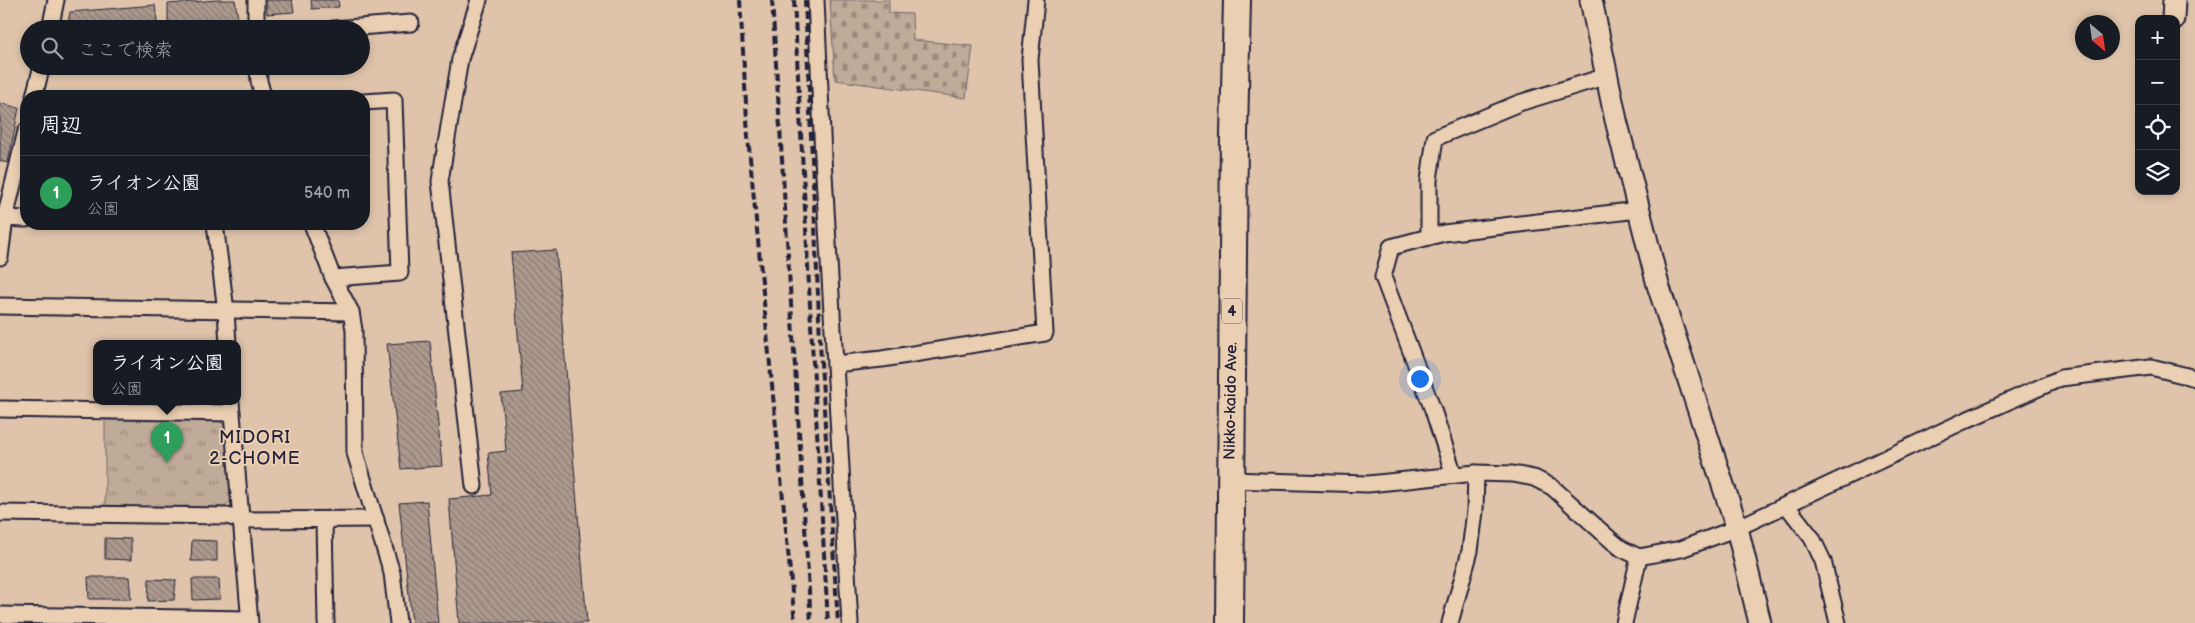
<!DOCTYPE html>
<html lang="ja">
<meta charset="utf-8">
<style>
:root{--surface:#171b24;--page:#20242c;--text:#f1f3f6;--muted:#9ea1a6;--line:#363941;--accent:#d1495b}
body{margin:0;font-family:"Balsamiq Sans","Klee One",sans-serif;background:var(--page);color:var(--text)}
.controls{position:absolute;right:15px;top:15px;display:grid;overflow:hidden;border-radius:10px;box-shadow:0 2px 8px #0003}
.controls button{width:45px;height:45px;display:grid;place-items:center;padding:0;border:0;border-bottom:1px solid var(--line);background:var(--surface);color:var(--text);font:25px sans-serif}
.compass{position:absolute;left:2075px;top:15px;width:45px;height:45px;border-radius:50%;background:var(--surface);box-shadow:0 2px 8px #0003;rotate:151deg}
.you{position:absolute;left:1419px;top:378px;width:18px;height:18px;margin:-12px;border:4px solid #fff;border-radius:50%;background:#1a73e8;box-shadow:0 0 0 8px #1a73e833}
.badge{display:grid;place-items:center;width:32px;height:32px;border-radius:50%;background:var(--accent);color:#fff;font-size:16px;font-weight:700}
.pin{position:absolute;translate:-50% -41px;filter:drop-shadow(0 1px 2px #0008)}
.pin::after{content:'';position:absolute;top:26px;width:18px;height:15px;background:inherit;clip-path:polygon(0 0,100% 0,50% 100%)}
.popup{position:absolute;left:93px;top:340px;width:148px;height:65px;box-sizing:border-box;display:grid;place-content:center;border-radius:10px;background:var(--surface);filter:drop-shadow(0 1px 4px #0005);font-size:16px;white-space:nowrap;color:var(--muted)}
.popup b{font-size:19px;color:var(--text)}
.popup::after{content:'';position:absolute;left:50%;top:100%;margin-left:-10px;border:10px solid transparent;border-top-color:var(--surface)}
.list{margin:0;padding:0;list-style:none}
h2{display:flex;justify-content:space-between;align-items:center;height:65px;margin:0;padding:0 20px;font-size:21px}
h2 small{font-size:16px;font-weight:400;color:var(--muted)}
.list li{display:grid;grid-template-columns:32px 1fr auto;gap:15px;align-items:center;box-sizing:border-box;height:75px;padding:0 20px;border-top:1px solid var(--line)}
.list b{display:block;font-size:19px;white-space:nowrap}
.list p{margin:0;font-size:16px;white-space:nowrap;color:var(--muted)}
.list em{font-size:16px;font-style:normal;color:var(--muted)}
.icon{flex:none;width:28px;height:28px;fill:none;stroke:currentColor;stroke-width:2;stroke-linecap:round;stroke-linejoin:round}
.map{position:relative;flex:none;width:2195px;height:623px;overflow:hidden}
.search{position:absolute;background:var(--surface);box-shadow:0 2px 8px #0003;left:20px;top:20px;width:350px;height:55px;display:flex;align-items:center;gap:12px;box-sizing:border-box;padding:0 18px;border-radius:28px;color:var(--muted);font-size:19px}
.panel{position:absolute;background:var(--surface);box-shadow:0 2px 8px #0003;left:20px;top:90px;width:350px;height:140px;border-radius:20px}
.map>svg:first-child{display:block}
.grass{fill:url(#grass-tufts);stroke:#71666a}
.cemetery{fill:url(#cemetery-stones);stroke:#71666a}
.building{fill:url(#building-back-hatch);stroke:#22223b}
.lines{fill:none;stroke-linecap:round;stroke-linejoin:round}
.street-casing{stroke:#22223b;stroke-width:19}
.secondary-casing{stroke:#22223b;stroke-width:25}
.highway-casing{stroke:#22223b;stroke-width:30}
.street{stroke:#ebcfb2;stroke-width:15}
.secondary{stroke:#ebcfb2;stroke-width:21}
.highway{stroke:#ebcfb2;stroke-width:26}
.rail{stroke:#22223b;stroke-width:4;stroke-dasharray:8 4;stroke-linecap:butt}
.labels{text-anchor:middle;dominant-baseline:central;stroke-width:4;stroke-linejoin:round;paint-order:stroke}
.shield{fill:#ebcfb2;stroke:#5e565f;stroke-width:1}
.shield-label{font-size:15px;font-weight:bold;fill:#22223b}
.street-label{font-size:16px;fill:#22223b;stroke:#ebcfb2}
.neighbourhood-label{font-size:18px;letter-spacing:1px;fill:#22223b;stroke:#ebcfb2}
</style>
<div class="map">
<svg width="2195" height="623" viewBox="0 0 2195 623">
<defs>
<pattern id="grass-tufts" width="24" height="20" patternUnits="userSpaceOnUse" patternTransform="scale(1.25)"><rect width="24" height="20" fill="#c0aa98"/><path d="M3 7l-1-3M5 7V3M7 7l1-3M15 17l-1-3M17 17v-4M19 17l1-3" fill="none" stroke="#9c8a7d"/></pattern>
<pattern id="cemetery-stones" width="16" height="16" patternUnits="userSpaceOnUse" patternTransform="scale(1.25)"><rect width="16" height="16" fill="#c0aa98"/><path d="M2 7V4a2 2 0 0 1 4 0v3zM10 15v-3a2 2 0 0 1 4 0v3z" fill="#9c8a7d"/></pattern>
<pattern id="building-back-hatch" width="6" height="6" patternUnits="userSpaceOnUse" patternTransform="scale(1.25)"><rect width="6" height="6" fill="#ad998d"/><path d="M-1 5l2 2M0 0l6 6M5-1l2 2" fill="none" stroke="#8c7c74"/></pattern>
</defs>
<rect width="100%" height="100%" fill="#dfc4ab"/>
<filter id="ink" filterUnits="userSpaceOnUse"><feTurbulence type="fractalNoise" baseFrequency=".02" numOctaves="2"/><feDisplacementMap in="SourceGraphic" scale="10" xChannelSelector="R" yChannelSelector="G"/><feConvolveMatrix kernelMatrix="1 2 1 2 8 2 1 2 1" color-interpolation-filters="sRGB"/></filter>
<g filter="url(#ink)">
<path class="grass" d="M 105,418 L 218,420 L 226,426 L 231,500 L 223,509 L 105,507 Z"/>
<path class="cemetery" d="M 830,0 L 889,0 L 889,13 L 912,14 L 913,40 L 973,46 L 966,98 L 835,80 Z"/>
<g class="building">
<path d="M 217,0 L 235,0 L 239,24 L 168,29 L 168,4 Z"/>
<path d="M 266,0 L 292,0 L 294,12 L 267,14 Z"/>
<path d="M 311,0 L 338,0 L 339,7 L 312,9 Z"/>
<path d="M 155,5 L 158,29 L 67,29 L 70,12 Z"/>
<path d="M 0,103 L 19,108 L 8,163 L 0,161 Z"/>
<path d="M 556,250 L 587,623 L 459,623 L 449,499 L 492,495 L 488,453 L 506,451 L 501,394 L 523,392 L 511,253 Z"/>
<path d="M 430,341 L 442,466 L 401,469 L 387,344 Z"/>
<path d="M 427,501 L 438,623 L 412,623 L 399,503 Z"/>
<path d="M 105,538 L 131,539 L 131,560 L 105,559 Z"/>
<path d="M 192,540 L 217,541 L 217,561 L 191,561 Z"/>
<path d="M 88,577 L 129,577 L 131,599 L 89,599 Z"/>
<path d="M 149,579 L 176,580 L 174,600 L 148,601 Z"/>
<path d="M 192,579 L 219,579 L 220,599 L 193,600 Z"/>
</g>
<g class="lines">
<defs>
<g id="street">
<path d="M 256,0 L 256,29"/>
<path d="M 816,0 L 823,157 L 850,623"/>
<path d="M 50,29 L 56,0"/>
<path d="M 333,29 L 411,23"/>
<path d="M 258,66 L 259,81 L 263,96"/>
<path d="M 34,96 L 42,66"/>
<path d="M 0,218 L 26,219"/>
<path d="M 215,224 L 226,311 L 228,344"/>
<path d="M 312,224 L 333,278 L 351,312 L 354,330 L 355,453 L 392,573 L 398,623"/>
<path d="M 1429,237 L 1429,180 L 1435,138 L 1519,103 L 1607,76"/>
<path d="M 0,257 L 5,218 L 26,131"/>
<path d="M 333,278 L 400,273 L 394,100 L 364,102"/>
<path d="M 0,306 L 351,312"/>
<path d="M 835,364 L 882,359 L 1045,333 L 1030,60 L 1036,0"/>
<path d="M 231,402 L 250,623"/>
<path d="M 0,409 L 232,413"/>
<path d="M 1454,475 L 1433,410 L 1383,277 L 1391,247 L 1444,233 L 1638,210"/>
<path d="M 1230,480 L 1368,484 L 1476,473 L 1513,474 L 1534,478 L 1552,487 L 1612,541 L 1622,549 L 1639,557 L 1681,549 L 1737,528 L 1964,421 L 2061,378 L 2151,367 L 2195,378"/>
<path d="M 474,486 L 440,181 L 460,59 L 479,0"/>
<path d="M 1787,506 L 1812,538 L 1823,561 L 1838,623"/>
<path d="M 0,513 L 227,516 L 241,520 L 376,519"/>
<path d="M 324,520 L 326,623"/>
<path d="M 0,615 L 249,619"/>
<path d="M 1450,623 L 1470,551 L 1475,511 L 1476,473"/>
<path d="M 1624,623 L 1639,557"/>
</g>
<g id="secondary">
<path d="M 1591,0 L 1616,120 L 1658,285 L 1737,528 L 1760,623"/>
<path d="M 2173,19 L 2174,0"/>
</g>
<path id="highway" d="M 1230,623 L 1234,134 L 1237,0"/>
</defs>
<use href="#street" class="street-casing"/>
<use href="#secondary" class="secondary-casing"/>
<use href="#highway" class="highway-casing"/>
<use href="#street" class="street"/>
<use href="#secondary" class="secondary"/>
<use href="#highway" class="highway"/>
<g class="rail">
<path d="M 740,0 L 748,137 L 795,623"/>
<path d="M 772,0 L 811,623"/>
<path d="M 794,0 L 813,362 L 828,623"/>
<path d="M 805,0 L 821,363 L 838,623"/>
</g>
</g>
</g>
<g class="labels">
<rect class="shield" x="1222" y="298.5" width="20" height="25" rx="4"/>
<g class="shield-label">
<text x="1232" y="311">4</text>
</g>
<g class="street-label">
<text transform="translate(1231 401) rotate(-89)">Nikko-kaido Ave.</text>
</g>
<g class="neighbourhood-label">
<text x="255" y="437">MIDORI<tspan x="255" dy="21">2-CHOME</tspan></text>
</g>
</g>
</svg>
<div class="controls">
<button>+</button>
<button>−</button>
<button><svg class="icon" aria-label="locate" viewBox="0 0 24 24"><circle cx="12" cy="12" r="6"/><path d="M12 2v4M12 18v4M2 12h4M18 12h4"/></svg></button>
<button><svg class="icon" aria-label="layers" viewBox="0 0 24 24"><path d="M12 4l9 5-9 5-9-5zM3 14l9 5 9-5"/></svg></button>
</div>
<svg class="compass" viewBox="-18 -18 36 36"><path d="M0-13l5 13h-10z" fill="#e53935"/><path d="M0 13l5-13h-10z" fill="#9ea1a6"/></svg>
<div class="you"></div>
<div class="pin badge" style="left:167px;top:463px;background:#2e9e5b">1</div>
<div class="popup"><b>ライオン公園</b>公園</div>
<div class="search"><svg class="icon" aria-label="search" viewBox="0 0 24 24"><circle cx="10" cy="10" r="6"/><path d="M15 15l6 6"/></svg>ここで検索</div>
<section class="panel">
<h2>周辺<small></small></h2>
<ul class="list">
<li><span class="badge" style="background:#2e9e5b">1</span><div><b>ライオン公園</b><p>公園</p></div><em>540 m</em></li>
</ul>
</section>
</div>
